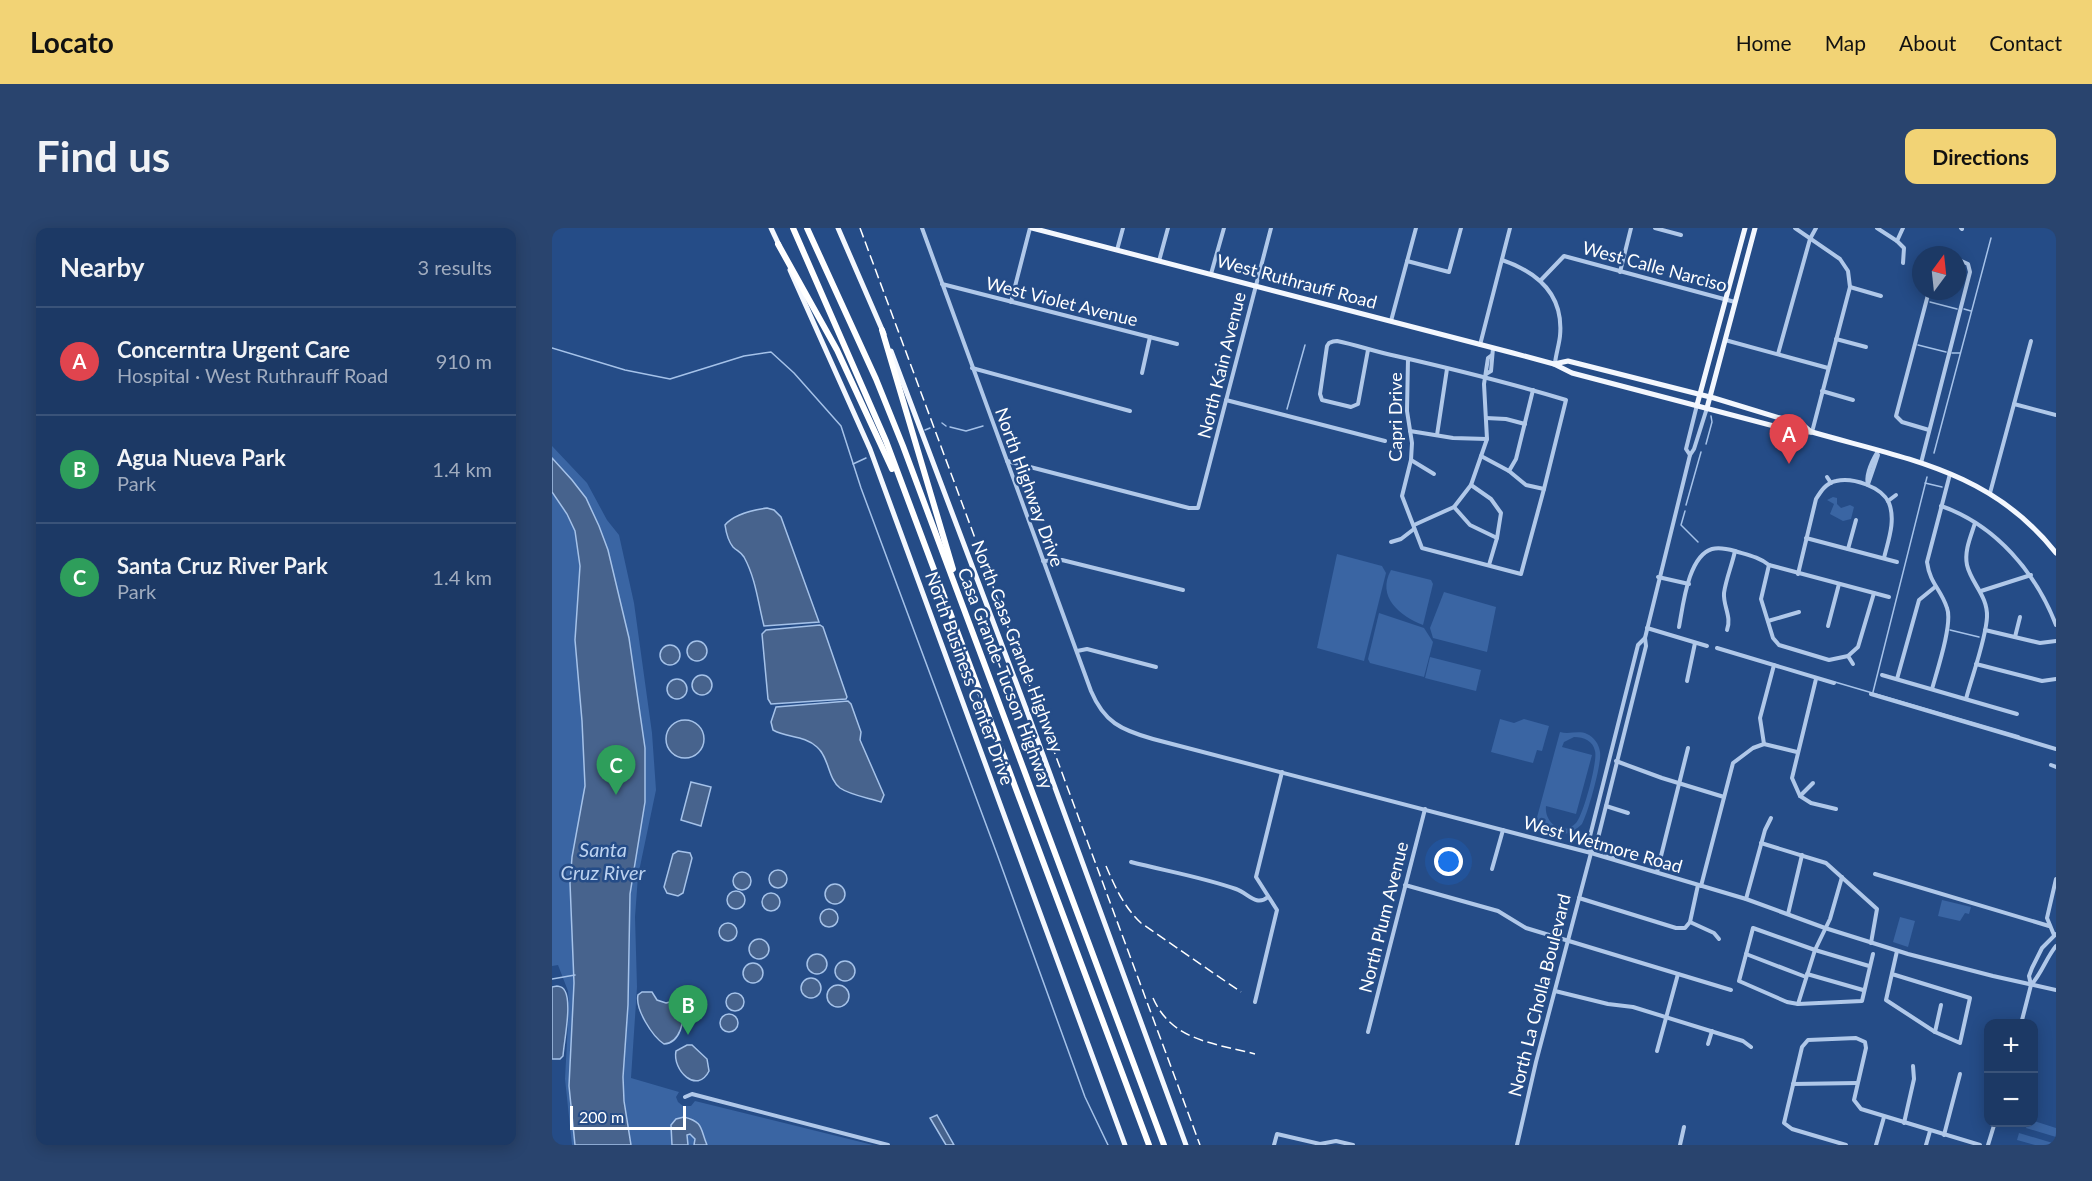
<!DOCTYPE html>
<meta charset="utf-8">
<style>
:root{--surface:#1c3965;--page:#29446e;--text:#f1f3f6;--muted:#a0acbf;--line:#3a5379;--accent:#f2d375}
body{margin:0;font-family:Lato,sans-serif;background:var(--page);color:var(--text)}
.controls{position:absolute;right:18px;bottom:18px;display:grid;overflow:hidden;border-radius:12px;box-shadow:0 3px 15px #0003}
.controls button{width:54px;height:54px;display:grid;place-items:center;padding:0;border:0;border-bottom:2px solid var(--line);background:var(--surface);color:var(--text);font:30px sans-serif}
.compass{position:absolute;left:1360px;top:18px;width:54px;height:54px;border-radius:50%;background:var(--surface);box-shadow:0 3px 15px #0003;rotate:15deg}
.scale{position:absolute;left:18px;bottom:15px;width:116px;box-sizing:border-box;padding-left:6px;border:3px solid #fff;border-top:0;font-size:16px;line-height:21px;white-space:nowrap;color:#fff;-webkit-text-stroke:4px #254c87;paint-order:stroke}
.you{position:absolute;left:897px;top:634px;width:21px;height:21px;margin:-15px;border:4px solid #fff;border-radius:50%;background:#1a73e8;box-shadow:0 0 0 9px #1a73e833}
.badge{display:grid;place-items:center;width:39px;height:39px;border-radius:50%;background:var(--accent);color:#fff;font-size:20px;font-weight:700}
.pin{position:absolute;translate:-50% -50px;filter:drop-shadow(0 2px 3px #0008)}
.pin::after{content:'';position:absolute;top:32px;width:21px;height:18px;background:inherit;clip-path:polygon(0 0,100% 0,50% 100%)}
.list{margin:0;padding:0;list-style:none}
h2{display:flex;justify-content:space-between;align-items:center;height:78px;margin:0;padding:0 24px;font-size:26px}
h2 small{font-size:20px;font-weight:400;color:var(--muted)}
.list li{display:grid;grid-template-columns:39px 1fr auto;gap:18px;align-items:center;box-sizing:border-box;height:108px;padding:0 24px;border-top:2px solid var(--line)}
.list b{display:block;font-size:22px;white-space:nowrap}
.list p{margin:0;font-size:20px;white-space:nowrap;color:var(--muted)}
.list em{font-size:20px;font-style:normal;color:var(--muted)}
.map{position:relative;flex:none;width:1504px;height:917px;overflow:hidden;border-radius:12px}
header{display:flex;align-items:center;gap:36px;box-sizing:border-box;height:84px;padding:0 30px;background:var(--accent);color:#111}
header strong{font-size:28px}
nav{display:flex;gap:33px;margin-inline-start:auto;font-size:21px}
.intro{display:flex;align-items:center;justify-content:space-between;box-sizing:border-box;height:144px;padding:0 36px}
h1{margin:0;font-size:42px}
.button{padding:15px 27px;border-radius:12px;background:var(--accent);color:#111;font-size:21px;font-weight:700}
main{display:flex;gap:36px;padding:0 36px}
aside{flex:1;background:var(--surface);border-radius:12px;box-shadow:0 3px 15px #0003}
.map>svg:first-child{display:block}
.green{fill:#3a65a3;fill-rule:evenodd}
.water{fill:#47638d;stroke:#a5c2e9;stroke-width:1.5}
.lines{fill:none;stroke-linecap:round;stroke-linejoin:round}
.stream{stroke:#a5c2e9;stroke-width:1.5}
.minor{stroke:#b0c8e9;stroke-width:4}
.major{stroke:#f3f7fe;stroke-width:5}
.highway{stroke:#fff;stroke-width:6}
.rail{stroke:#fff;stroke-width:1.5;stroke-dasharray:10 4.5;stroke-linecap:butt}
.labels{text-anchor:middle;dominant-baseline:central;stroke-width:5;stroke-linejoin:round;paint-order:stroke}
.street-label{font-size:18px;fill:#fff;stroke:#254c87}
.water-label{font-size:20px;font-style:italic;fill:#bcd2f0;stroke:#254c87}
</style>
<header>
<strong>Locato</strong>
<nav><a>Home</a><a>Map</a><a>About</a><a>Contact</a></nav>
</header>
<div class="intro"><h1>Find us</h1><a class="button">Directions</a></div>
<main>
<aside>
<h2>Nearby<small>3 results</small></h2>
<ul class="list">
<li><span class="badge" style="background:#e0444e">A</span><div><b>Concerntra Urgent Care</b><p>Hospital · West Ruthrauff Road</p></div><em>910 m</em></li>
<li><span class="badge" style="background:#2e9e5b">B</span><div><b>Agua Nueva Park</b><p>Park</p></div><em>1.4 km</em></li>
<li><span class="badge" style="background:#2e9e5b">C</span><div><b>Santa Cruz River Park</b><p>Park</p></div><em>1.4 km</em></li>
</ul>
</aside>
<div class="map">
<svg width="1504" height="917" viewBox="0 0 1504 917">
<rect width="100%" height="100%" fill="#254c87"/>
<g class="green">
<path d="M 0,218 L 35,255 L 55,292 L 67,307 L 82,375 L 100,505 L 104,562 L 86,648 L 83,689 L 85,759 L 79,850 L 127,864 L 124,869 L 126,874 L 131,878 L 139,878 L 143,873 L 321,917 L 20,917 L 13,851 L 17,776 L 16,763 L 6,737 L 0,738 Z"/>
<path d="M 1281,269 L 1285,270 L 1285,276 L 1289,280 L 1298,277 L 1302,279 L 1299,291 L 1291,293 L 1278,286 L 1282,276 L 1275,272 Z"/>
<path d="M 785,326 L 830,338 L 834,345 L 812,433 L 765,420 Z"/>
<path d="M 839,342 L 879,352 L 881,356 L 871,397 C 848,388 824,369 839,342 Z"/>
<path d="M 892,364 L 944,379 L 935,424 L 881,410 L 878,400 Z"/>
<path d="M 827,385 L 872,400 L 881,414 L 872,449 L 818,435 L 816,431 Z"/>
<path d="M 878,429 L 929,442 L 924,463 L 873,450 Z"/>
<path d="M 948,491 L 962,495 L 972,491 L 997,498 L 990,523 L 985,522 L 981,535 L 939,524 Z"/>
<path d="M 1008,504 C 1017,507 1026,502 1035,506 C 1042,509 1047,516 1048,524 C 1050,535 1036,585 1030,596 C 1008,617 1003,598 984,593 ZM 1022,509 C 1032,509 1041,513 1043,523 C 1046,533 1031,588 1024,595 C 1011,609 992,595 994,578 L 1024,586 L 1040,527 L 1010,519 L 1012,514 Z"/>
<path d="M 1390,672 L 1419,679 L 1417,686 L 1413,685 L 1408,693 L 1386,688 Z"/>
<path d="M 1348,689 L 1363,693 L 1356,719 L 1341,714 Z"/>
<path d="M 1482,893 L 1504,900 L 1504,909 L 1474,900 L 1476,895 L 1482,894 Z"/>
<path d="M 1467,905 L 1504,916 L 1504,917 L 1483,917 L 1465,912 Z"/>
</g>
<g class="water">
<path d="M 0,230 L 20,252 L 34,270 L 47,298 L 56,322 L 77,410 L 93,520 L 93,574 L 78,666 L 76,777 L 71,849 L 72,873 L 79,917 L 23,917 L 17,858 L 22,755 L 18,655 L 20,629 L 33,558 L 30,493 L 23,412 L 28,338 L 23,303 L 15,286 L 0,264 Z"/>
<path d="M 215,280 L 222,282 L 229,289 L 267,394 L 212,398 C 206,375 204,351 192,329 C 189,324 185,323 181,319 C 177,314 174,304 173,297 C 182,286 201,282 215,280 Z"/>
<path d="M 268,397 L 271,399 L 295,469 L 294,471 L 219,476 L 216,471 L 210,406 L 214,402 Z"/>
<circle cx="145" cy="423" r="10"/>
<circle cx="118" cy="427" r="10"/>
<circle cx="150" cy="457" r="10"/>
<circle cx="125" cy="461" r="10"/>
<path d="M 296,473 L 299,476 L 309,504 L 308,512 L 332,567 L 329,574 C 317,570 298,567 288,560 C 276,551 277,529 265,519 C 252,507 235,510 221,502 L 219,494 L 224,479 Z"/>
<circle cx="133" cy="511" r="19"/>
<path d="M 139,554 L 159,559 L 149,598 L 129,592 Z"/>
<path d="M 126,623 L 138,625 L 140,630 L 131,665 L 126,668 L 115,665 L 112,659 L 121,626 Z"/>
<circle cx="226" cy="651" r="9"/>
<circle cx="190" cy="653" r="9"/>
<circle cx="283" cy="666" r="10"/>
<circle cx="184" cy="672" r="9"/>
<circle cx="219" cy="674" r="9"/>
<circle cx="277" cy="690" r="9"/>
<circle cx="176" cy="704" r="9"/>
<circle cx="207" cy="721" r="10"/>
<circle cx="265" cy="736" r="10"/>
<circle cx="293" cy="743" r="10"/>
<circle cx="201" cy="745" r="10"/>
<circle cx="259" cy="760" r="10"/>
<circle cx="286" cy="768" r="11"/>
<path d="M 5,758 C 9,759 11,759 13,763 C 20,776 12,813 11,828 L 8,831 L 0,831 L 0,759 Z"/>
<path d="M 90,764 L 100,764 L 105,772 L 114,775 C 121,773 127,773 132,778 C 132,792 129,815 112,816 C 100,808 83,781 86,767 Z"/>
<circle cx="183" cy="774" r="9"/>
<circle cx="177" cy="795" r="9"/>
<path d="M 135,817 L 140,817 L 155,831 L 157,843 C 145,867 120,842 124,823 Z"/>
<path d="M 385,887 L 402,917 L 394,917 L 378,890 Z"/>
<path d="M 132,889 C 152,894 148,901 155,917 L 142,917 L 143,911 L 138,906 L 135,907 L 136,917 L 120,917 L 119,897 L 124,891 Z"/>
</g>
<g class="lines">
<g class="stream">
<path d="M 1378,74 L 1405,81"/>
<path d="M 1412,81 L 1419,83"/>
<path d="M 1366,117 L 1394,124"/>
<path d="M 0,120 L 73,142 L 118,151 L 192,128 L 219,124 L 242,145 L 289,198 L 309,260 L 445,626 L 533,869 L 556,917"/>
<path d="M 1400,125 L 1408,125"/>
<path d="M 735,181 L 753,117"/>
<path d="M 390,195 L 394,198"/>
<path d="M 398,199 L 414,203 L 431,198"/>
<path d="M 373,202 L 378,200"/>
<path d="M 1154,216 L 1160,194 L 1159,188"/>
<path d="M 1382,225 L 1439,10"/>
<path d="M 301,236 L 314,230"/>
<path d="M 1373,255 L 1390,259"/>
<path d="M 1134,277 L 1149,224"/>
<path d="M 1133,283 L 1129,297 L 1146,314"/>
<path d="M 1398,402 L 1427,409"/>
<path d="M 1283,454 L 1467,508"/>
<path d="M 1321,464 L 1375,249"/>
<path d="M 0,751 L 23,747"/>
</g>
<g class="minor">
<path d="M 370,0 L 539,463 C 552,494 569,502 601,511 L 1039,625 L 1194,671 L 1273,700 L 1356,726 L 1441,748 L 1504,762"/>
<path d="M 1103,0 L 1129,7"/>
<path d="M 1243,0 L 1288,31 L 1296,43 L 1298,59 L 1260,204"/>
<path d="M 1325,0 L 1345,13 L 1352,20 L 1351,35"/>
<path d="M 1409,0 L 1410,1"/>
<path d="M 1345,13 L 1351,0"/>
<path d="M 565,22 L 571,0"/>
<path d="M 950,32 C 985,44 1012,66 1008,108 C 1007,117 1004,126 1003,135"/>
<path d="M 607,33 L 616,0"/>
<path d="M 855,33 L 897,44 L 909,0"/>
<path d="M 1068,44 L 1079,0"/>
<path d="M 659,46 L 672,0"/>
<path d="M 989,52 L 1012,28 L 1183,74"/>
<path d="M 390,56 L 625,116"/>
<path d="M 1298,59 L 1329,68"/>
<path d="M 1377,63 L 1344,188 L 1350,194 L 1377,202"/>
<path d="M 459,74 L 478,0"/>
<path d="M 839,93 L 864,0"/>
<path d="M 1284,111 L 1314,119"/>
<path d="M 1173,112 L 1276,140"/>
<path d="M 928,117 L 958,0"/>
<path d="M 816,122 L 806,176 L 799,179 L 770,172 L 768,166 L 775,118 L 777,115 C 781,113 781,113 785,113 C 805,117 824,124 844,128 C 901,141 958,155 1014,172 L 992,261 L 969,346 L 870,320 L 850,268 L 859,232 L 860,215 L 855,183 L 856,131"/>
<path d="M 1226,126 L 1258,11 L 1264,0"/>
<path d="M 420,140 L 578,183"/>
<path d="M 590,145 L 598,109"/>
<path d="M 934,146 L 939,143 L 941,120"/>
<path d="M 1270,163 L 1301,172"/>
<path d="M 674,172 L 833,213"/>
<path d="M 1462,176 L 1504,187"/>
<path d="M 934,190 L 954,191 L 973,196"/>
<path d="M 858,203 L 901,210 L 935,211"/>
<path d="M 885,207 L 895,141"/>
<path d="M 1138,227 L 1134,221 L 1145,177"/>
<path d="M 929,228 L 957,243 L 974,257 L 992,261"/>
<path d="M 859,232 L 882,246"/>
<path d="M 455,233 L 637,280 L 646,280 L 719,0"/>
<path d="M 1369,235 L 1418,44 L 1416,36 L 1405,31"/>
<path d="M 957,243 L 964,231 L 981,162"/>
<path d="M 1275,249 L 1279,255"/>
<path d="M 1316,256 L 1326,227"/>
<path d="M 919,257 L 939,271 L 949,285 L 945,310 L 937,337"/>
<path d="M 1316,257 C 1313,246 1320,233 1326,223"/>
<path d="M 1438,265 L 1479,113"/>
<path d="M 1336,273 L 1344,267"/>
<path d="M 1389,278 C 1444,297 1484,345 1504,397"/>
<path d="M 902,279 L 918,297 L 945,310"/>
<path d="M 862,297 L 902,279 L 919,257 L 935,211 L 932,156 L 936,130 L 940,127"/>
<path d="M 1254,310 L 1345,334"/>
<path d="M 839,314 L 849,311 L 862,301"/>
<path d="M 1296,321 L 1304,292"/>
<path d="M 491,333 L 510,332 L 631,362"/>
<path d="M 1217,337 L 1209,371 L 1221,410 L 1227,417 L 1277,432 L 1296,428 L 1306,419 L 1322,365"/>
<path d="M 1246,346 L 1264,271 C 1269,263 1274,255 1284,253 C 1301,249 1330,259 1337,275 C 1344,293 1336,313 1332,330"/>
<path d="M 1106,349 L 1137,356"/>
<path d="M 1429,363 L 1479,347"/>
<path d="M 1216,393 L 1247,384"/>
<path d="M 1276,398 L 1287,356"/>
<path d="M 1127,399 C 1131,378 1136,328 1160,321 C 1167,319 1176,321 1183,323 C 1196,327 1207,329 1217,337 L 1337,369"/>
<path d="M 1095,400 L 1155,418"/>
<path d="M 1175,402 C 1180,389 1171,378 1172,365 C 1174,351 1180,337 1183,323"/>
<path d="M 1433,402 L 1488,415 L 1504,413"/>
<path d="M 1463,409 L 1468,389"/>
<path d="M 1165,420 L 1282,455"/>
<path d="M 525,423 L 535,421 L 604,439"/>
<path d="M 1296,428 L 1301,436"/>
<path d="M 1424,436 L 1490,453 L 1504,451"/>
<path d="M 1330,447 L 1465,486"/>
<path d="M 1264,451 L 1240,550 L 1248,568 L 1259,575 L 1284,581"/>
<path d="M 1345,451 L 1367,372 L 1383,359"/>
<path d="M 1135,453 L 1143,415"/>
<path d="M 1380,461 C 1385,443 1401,395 1395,380 C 1389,361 1378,356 1375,334 L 1398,246"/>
<path d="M 1319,466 L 1504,521"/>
<path d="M 1414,471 C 1420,448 1434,411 1435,389 C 1436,368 1419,355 1415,337 C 1412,323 1419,308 1423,295"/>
<path d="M 1212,516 L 1245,524"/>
<path d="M 1064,533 L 1110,550 L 1172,569"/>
<path d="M 1499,537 L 1504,539"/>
<path d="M 1248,568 L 1261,555"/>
<path d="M 1054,578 L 1076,585"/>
<path d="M 1045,615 L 1048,621 L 1061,630"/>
<path d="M 1209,615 L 1274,635 L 1325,681 L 1319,715"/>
<path d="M 1038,624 L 1037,612 L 1086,417 L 1093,410"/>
<path d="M 579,634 C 614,643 650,649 684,661 C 696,665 704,679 716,669"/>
<path d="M 940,641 L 951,602"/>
<path d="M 1105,644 L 1136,520"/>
<path d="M 1323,646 L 1497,698"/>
<path d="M 853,657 L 946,683 L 974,700 L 1179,762"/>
<path d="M 1149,658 L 1181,535 L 1201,520 L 1212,516 L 1208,490 L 1222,437"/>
<path d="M 1027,670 L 1124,700 L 1133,700 L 1138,694 L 1162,705 L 1167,711"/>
<path d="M 1194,671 L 1213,602 L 1219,590"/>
<path d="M 1236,686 L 1250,627"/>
<path d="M 1138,694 L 1146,657"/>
<path d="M 1502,707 L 1495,690 L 1504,651"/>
<path d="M 1194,726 L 1254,749"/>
<path d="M 1317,738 L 1263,722 L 1201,700 L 1187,753 L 1235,774 L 1246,776 L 1310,773 L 1321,726"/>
<path d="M 1255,746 L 1311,762"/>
<path d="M 1340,746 L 1418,770 L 1408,815 L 1383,804 L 1334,772 L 1345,723"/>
<path d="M 1479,757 C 1490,745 1494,730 1504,718"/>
<path d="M 1003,763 L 1056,776 L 1081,779 L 1191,813 L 1199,819"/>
<path d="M 703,774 L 725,682 L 704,649 L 730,544"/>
<path d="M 1246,776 L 1263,722 L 1278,691 L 1290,649"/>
<path d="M 1469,796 L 1479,757 L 1477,748 L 1480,740 L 1490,720 L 1504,706"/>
<path d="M 816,804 L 873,581"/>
<path d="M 1383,804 L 1389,777"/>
<path d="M 1156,816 L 1160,803"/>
<path d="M 1105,823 L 1126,746"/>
<path d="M 1241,856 L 1305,855"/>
<path d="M 133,869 L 140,866 L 336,917"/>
<path d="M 1352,895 L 1362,851 L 1361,838"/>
<path d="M 1392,907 L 1408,846"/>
<path d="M 722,917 L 725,906 L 768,916 L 784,913 L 801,917"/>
<path d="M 965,917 L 984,834 L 1039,625 L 1045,614 L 1094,418 L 1093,410 L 1138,227 L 1142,221 L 1155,180"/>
<path d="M 1128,917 L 1132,899"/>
<path d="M 1294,917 L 1240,901 L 1232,895 L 1250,819 L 1256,812 L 1304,810 L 1313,814 L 1314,820 L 1302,872 L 1309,881 L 1428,917"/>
<path d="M 1324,917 L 1332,889"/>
<path d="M 1374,917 L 1378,903"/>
<path d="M 1436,917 L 1443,894"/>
</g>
<g class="major">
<path d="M 219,0 L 227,17"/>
<path d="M 286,0 L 332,106"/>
<path d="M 480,0 L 961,125 L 1002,136 L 1020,145 L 1245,204 L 1260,204 C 1354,231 1440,243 1504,325"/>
<path d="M 238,42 L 318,221 L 573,917"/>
<path d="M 339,123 L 476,486 L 634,917"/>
<path d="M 1002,136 L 1016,133 L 1162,170 L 1251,197 L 1259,204"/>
<path d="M 1145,177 L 1193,0"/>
<path d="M 1155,180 L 1203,0"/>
</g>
<g class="highway">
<path d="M 241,0 L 334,213 L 597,917"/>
<path d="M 255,0 L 324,151 L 351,218 L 612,917"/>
<path d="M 226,16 L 285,122 L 340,241"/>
<path d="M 330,102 L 401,341"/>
</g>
<g class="rail">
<path d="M 308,0 L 648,917"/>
<path d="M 554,638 C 563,659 572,679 589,695 L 689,764"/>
<path d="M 601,770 C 620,813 662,815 703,826"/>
</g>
</g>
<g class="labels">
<g class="street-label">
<text transform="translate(1103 38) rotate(15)">West Calle Narciso</text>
<text transform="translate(745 53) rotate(15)">West Ruthrauff Road</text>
<text transform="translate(510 73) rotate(14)">West Violet Avenue</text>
<text transform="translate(669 137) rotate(-76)">North Kain Avenue</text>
<text transform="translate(843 189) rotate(-90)">Capri Drive</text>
<text transform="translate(478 259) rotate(70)">North Highway Drive</text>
<text transform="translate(466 418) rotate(69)">North Casa Grande Highway</text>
<text transform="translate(418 450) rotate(70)">North Business Center Drive</text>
<text transform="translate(454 450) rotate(69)">Casa Grande-Tucson Highway</text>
<text transform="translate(1051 616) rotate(16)">West Wetmore Road</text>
<text transform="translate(831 689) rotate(-76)">North Plum Avenue</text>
<text transform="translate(987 767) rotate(-76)">North La Cholla Boulevard</text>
</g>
<g class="water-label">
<text x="51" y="621">Santa<tspan x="51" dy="23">Cruz River</tspan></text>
</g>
</g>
</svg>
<div class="controls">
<button>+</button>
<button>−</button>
</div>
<svg class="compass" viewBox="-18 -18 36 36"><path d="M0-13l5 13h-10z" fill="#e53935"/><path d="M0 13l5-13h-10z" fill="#a0acbf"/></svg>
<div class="scale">200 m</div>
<div class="you"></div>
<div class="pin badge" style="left:1237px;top:236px;background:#e0444e">A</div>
<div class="pin badge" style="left:136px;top:807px;background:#2e9e5b">B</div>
<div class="pin badge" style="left:64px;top:567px;background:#2e9e5b">C</div>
</div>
</main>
